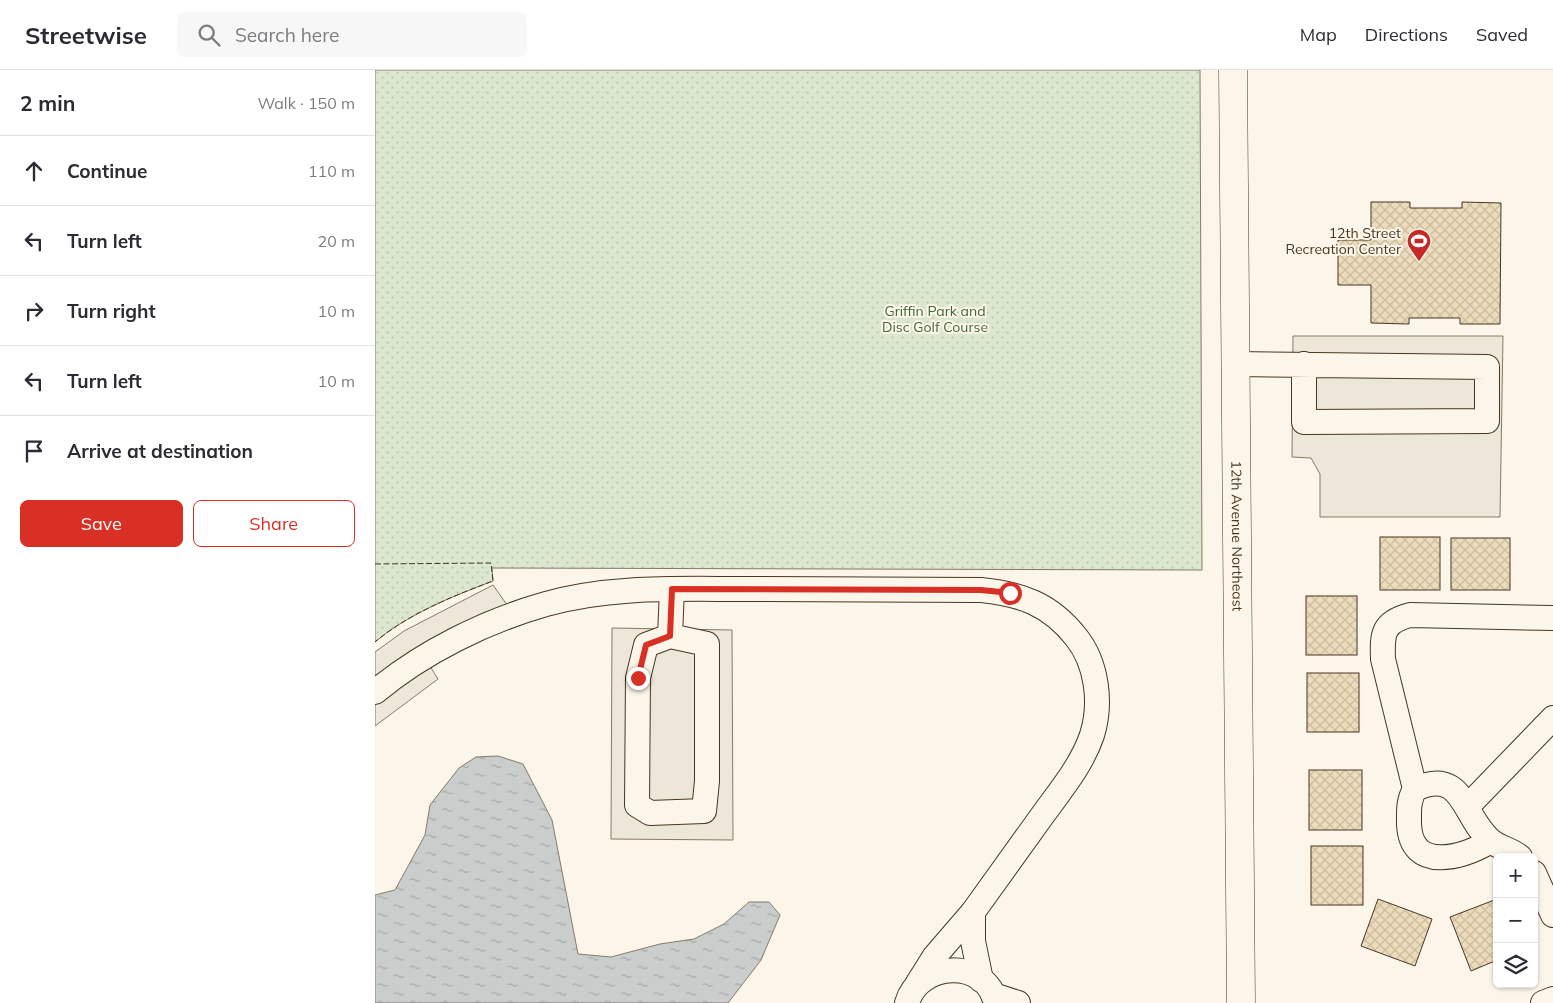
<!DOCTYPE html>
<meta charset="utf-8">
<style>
:root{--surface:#fff;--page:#f7f7f7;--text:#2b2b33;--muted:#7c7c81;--line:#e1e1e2;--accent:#d93025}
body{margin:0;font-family:Mulish,sans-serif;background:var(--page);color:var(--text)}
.controls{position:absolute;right:15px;bottom:15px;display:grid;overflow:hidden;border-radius:8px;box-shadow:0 1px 4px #0004}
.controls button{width:45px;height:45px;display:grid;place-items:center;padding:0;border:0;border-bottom:1px solid var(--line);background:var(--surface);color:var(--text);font:25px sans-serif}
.stop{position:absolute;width:15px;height:15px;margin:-11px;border:4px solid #d93025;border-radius:50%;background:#fff}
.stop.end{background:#d93025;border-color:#fff;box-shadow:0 1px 5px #0008}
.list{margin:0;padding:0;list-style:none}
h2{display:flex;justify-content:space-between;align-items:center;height:65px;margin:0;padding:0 20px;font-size:21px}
h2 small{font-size:16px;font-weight:400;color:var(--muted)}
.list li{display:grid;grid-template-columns:32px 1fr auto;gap:15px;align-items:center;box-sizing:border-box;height:70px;padding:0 20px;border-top:1px solid var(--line)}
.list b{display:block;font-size:19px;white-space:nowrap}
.list em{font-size:16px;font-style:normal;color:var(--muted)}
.actions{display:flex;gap:10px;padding:15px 20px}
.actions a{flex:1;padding:11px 0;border:1px solid var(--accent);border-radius:8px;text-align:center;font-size:18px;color:var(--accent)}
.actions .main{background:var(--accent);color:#fff}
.icon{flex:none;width:28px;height:28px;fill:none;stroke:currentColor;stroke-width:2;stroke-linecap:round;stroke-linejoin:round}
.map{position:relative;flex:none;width:1178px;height:933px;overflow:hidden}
header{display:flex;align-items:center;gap:30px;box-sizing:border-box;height:70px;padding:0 25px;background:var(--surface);border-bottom:1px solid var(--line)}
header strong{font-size:24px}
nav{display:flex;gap:28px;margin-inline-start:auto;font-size:18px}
.search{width:350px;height:45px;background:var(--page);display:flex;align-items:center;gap:12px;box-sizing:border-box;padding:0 18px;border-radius:8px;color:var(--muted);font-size:19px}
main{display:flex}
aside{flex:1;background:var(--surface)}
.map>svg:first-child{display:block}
.park{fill:url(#park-dots);stroke:#887966}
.parking{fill:#ede7d9;stroke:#887966}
.water{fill:url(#water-ripples);stroke:#887966}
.building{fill:url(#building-cross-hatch);stroke:#4a3520}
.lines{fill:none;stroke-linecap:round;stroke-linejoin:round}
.minor-casing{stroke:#4a3520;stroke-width:26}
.major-casing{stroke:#4a3520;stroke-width:29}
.minor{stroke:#fbf6e9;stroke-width:24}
.major{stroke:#fbf6e9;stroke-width:28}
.fence{stroke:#4a3520;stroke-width:1;stroke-dasharray:6 2.5;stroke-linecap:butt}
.route{stroke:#d93025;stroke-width:6}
.labels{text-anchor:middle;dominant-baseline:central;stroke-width:4;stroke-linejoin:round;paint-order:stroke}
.poi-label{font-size:14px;fill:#4a3520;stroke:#fbf6e9;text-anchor:end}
.park-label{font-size:14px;fill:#436837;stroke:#fbf6e9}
.street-label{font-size:14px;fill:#4a3520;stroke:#fbf6e9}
</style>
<header>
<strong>Streetwise</strong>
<div class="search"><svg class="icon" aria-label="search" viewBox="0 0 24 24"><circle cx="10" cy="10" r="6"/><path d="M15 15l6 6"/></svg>Search here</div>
<nav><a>Map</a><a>Directions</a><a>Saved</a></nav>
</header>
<main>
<aside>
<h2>2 min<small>Walk · 150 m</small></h2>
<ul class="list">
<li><svg class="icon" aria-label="ahead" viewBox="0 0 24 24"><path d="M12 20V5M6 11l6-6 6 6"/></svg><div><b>Continue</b></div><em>110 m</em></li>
<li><svg class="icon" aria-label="left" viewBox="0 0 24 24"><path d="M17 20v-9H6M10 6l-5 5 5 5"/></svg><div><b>Turn left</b></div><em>20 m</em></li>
<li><svg class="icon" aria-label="right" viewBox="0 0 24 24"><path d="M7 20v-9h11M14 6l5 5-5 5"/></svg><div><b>Turn right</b></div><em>10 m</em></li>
<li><svg class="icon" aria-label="left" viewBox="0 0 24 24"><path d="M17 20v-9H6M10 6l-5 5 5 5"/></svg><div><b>Turn left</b></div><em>10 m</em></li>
<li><svg class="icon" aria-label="arrive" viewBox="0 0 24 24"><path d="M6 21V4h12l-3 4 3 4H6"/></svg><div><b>Arrive at destination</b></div></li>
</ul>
<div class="actions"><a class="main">Save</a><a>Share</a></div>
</aside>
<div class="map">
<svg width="1178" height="933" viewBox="0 0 1178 933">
<defs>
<pattern id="park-dots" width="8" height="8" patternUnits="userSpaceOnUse" patternTransform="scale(1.25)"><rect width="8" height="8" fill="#dce7d0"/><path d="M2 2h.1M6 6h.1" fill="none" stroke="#bec7b2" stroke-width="1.8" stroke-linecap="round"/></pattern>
<pattern id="water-ripples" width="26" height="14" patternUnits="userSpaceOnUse" patternTransform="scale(1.25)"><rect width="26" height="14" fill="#c9cecd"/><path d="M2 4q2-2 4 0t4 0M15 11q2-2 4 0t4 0" fill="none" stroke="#a5a8a6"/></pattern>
<pattern id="building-cross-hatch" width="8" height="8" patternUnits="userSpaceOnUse" patternTransform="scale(1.25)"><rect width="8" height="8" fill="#ecdcbc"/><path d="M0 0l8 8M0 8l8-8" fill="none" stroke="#ccbda1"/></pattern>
</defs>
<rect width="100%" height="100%" fill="#fbf6e9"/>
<path class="park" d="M 0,0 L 825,0 L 827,500 L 117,498 L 118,511 C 78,526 33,544 0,572 Z"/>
<g class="parking">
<path d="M 918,266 L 1128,266 L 1125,447 L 945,447 L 945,404 L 936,388 L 917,387 Z"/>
<path d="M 118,515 L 132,535 L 108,543 L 72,561 L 14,596 L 0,609 L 0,582 L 29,561 Z"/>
<path d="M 237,558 L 357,560 L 358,770 L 236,769 Z"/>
<path d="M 53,593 L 63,609 L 0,656 L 0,635 Z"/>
</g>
<path class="water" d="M 123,686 L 148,694 L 177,750 L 203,884 L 236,887 L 285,874 L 319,869 L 349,854 L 374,832 L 394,832 L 405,845 L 386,890 L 353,933 L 0,933 L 0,825 L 20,820 L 50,765 L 55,735 L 84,698 L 101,687 Z"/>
<g class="building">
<path d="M 996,132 L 1035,132 L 1035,138 L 1087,138 L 1087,132 L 1126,133 L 1125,254 L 1085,254 L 1085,248 L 1034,248 L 1034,254 L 996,253 L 996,215 L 963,215 L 963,170 L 996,170 Z"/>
<rect x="1005" y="467" width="60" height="53"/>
<rect x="1076" y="468" width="59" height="52"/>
<rect x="931" y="526" width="51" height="59"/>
<rect x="932" y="603" width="52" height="59"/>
<rect x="934" y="700" width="53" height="60"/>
<rect x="936" y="776" width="52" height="59"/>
<path d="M 1003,829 L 1057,849 L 1040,896 L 986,876 Z"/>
<path d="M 1122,829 L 1122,890 L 1096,901 L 1075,847 Z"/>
</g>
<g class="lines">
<defs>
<g id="minor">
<path d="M 860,294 L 1112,297 L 1112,351 L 929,352 L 929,294"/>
<path d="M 295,566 L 332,574 L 332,711 L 329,741 L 275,743 L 262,735 L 263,608 L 271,575 L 295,566 L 297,519"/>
<path d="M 0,622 C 48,582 111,551 171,534 C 234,516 302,519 367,519 C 446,519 526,520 606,520 C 646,524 675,534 701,567 C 722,593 727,633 717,665 C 707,695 685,721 667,746 C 644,778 621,810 598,842"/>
<path d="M 1040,719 L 1008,589 C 1007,563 1008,552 1035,545 L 1178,548"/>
<path d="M 1092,737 L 1178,648"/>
<path d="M 1116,771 C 1087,788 1036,803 1034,754 C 1034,741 1033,731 1040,719 C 1089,697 1087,746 1115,770 C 1123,778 1136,779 1145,787"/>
<path d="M 1159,803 L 1178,845"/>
<path d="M 543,913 L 560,886 L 598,842 L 598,871 L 606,910"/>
<path d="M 618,925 L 643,933"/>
<path d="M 532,933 C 544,891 611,888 621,933"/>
<path d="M 1168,933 L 1178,929"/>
</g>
<g id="major">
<path id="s1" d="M 858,0 L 866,933"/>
</g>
</defs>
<use href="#minor" class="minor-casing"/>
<use href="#major" class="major-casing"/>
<use href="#minor" class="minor"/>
<use href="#major" class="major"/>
<path class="fence" d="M 0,494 L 116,493 L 118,511 C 78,526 33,544 0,572"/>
</g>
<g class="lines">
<path class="route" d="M 263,608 L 271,575 L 295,566 L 297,519 L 606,520 L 635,523"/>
</g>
<defs>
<symbol id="stadium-pin" viewBox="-11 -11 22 30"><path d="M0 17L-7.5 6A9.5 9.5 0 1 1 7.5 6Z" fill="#c62828" stroke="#fbf6e9"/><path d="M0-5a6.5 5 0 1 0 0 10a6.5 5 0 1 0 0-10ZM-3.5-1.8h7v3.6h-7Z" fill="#fff"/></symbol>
</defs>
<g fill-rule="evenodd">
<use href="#stadium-pin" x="1030" y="157" width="28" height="38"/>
</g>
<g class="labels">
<g class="poi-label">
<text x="1026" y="163">12th Street<tspan x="1026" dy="16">Recreation Center</tspan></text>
</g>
<g class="park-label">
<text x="560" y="241">Griffin Park and<tspan x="560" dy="16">Disc Golf Course</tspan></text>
</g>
<g class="street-label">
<text stroke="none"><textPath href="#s1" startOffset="466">12th Avenue Northeast</textPath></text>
</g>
</g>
</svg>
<div class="controls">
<button>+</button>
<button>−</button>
<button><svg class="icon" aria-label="layers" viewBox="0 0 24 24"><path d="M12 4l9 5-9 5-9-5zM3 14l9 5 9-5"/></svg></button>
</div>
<div class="stop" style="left:635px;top:523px"></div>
<div class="stop end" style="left:263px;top:608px"></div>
</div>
</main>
